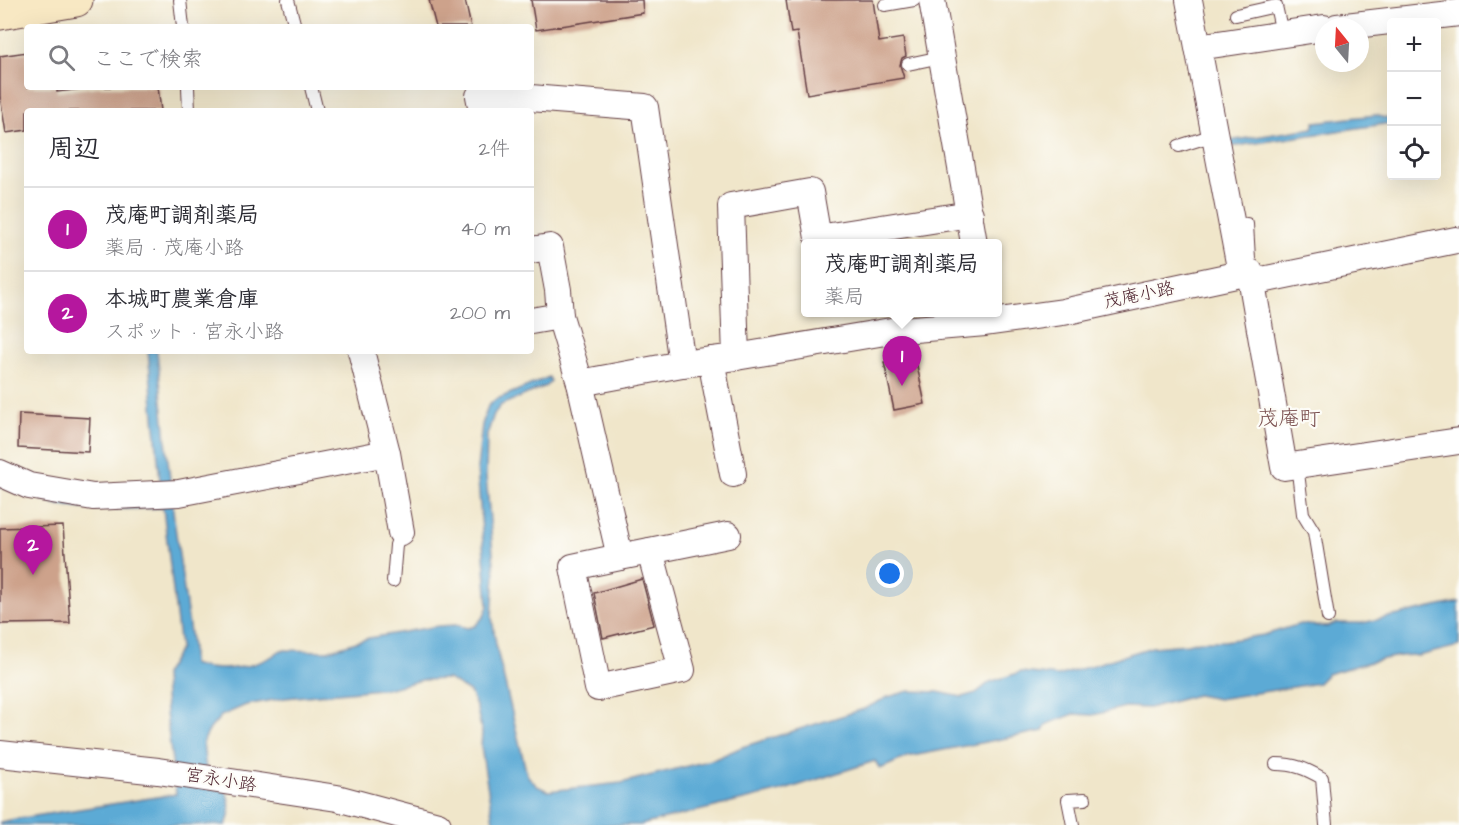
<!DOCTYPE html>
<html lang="ja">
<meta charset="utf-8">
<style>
:root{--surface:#fff;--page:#f2f2f3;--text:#2b2b33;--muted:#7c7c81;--line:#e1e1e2;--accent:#b5179e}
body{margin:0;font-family:"Architects Daughter","Klee One",sans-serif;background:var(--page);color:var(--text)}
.controls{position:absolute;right:18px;top:18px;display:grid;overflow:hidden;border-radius:6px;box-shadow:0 6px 24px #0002}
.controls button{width:54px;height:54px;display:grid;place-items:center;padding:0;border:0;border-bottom:2px solid var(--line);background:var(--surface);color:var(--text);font:30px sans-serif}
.compass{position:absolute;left:1315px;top:18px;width:54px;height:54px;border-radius:50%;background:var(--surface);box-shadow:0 6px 24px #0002;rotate:342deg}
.you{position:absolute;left:890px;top:574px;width:21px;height:21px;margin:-15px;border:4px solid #fff;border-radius:50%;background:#1a73e8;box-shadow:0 0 0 9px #1a73e833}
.badge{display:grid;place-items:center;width:39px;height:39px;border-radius:50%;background:var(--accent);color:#fff;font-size:20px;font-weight:700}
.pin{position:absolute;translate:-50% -50px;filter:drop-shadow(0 2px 3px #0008)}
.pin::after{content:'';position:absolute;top:32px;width:21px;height:18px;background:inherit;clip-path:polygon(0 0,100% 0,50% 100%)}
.popup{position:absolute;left:801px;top:239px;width:201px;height:78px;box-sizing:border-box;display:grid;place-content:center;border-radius:6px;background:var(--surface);filter:drop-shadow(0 2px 4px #0005);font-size:20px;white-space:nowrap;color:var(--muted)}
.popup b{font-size:22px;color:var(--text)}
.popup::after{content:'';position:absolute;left:50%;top:100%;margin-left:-12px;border:12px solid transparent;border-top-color:var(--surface)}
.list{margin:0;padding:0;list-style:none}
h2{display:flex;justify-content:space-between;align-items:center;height:78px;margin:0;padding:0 24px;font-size:26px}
h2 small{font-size:20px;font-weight:400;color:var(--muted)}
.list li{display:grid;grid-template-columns:39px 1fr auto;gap:18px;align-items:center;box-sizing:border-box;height:84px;padding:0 24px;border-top:2px solid var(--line)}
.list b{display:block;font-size:22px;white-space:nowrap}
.list p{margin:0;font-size:20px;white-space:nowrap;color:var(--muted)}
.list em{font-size:20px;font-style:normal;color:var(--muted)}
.icon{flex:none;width:33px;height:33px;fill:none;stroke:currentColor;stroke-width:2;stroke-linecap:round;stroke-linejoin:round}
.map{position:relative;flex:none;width:1459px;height:825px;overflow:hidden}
.search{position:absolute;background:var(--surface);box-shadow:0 6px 24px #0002;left:24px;top:24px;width:510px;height:66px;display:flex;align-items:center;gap:15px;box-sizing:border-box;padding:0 21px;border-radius:6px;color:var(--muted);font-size:22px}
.panel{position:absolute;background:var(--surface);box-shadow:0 6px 24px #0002;left:24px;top:108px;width:510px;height:246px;border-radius:6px}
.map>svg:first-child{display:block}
.water{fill:#5baad5;stroke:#526480;stroke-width:1.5}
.building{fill:#cda28b}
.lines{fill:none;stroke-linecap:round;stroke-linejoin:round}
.lane-casing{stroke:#633d43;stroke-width:14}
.street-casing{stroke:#633d43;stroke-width:28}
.secondary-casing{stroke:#633d43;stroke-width:35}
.lane{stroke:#fff;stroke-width:12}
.street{stroke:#fff;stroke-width:26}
.secondary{stroke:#f8e8c3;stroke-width:33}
.labels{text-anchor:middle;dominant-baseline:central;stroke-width:4.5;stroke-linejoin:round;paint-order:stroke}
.street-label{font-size:18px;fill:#4a1f2b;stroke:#fdfcf7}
.quarter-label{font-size:21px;fill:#784d4d;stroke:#fdfcf7}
</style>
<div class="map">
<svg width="1459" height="825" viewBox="0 0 1459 825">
<rect width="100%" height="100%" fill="#fdfcf7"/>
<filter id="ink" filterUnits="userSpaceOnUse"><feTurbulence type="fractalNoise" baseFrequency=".0167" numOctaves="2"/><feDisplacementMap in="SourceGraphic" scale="12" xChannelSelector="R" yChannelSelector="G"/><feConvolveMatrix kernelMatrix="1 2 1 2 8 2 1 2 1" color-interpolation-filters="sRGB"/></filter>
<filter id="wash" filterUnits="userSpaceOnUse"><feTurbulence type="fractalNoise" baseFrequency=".008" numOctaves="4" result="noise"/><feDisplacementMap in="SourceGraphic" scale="24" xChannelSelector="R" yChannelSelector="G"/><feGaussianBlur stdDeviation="1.35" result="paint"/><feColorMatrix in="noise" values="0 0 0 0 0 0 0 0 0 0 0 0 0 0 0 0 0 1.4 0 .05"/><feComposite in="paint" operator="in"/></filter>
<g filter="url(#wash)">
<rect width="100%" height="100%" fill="#f0e6ca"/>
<g class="water">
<path d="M 1376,115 L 1385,118 L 1391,117 L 1391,123 L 1223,148 L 1223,142 L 1313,128 L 1315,122 Z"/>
<path d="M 148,351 L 157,351 L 174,519 L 192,647 L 192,664 C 219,674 259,668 281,650 L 327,651 L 369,638 L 438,626 L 456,625 L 468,628 L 475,626 L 484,616 L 488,606 L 477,468 L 482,425 L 488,406 L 495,400 L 549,377 L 551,381 L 546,386 L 501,405 L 494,414 L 487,435 L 486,476 L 495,575 L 492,617 L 497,650 L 527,775 L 537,786 L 548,791 L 621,783 L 715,759 L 742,747 L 864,709 L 888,697 L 909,691 L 938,692 L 962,697 L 976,693 L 990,682 L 1021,672 L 1058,676 L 1152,647 L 1187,644 L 1199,641 L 1224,641 L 1264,635 L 1300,624 L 1327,627 L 1336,623 L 1362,623 L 1459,602 L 1459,646 L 1418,656 C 1402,651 1345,669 1327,674 L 1318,683 L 1218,699 L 1197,695 L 1149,708 L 1125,707 L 1093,715 L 1074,714 L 1047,724 L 1043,731 L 907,757 L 880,769 L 875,761 L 781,791 L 640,825 L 496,825 L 493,821 L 481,747 L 482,733 L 477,709 L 470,692 L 448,679 L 422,680 L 390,688 L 285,698 L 246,705 L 221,716 L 210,729 L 203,742 L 208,788 L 226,790 C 230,803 232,812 226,825 L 0,825 L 0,822 L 15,819 L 176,794 L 166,713 L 164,675 L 180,648 L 163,508 L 95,510 L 62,506 L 0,487 L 0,481 L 162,503 Z"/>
</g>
<g id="blocks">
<g class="building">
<path d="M 429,0 L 465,0 L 471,27 L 436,27 Z"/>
<path d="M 531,0 L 642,0 L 643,13 L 536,30 Z"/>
<path d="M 786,0 L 873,0 L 879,42 L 903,38 L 906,56 L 902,58 L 900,65 L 904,78 L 807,94 L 797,32 L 791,33 Z"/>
<path d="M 27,52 L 27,87 L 57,87 L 57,92 L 99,87 L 158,87 L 161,111 L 27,111 L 27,130 L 6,133 L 0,96 L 0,56 Z"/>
<path d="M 915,356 L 925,404 L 894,410 L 884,362 Z"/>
<path d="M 19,414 L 90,418 L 88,452 L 18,448 Z"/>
<path d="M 63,526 L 70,623 L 0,624 L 0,528 Z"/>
<path d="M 642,579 L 654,625 L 603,638 L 594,593 Z"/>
</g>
</g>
</g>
<g filter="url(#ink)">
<use href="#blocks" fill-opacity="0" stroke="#633d43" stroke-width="1.5"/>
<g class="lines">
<defs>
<g id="lane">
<path d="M 180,0 L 183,27"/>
<path d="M 288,0 L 295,27"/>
<path d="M 885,5 L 914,0"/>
<path d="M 1236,15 L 1276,6 L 1282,33"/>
<path d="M 908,64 L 941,57"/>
<path d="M 188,87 L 189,111"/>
<path d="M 311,87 L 317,111"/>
<path d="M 1179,146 L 1214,135"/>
<path d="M 1247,224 L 1249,259"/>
<path d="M 1297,464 L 1303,514 L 1314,532 L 1328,617"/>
<path d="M 393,581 L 396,545 L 401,532"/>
<path d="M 1276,764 C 1295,764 1306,769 1322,778 L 1326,825"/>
<path d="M 1073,825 L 1068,800 L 1085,799"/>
</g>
<g id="street">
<path d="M 932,0 L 974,243"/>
<path d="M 1189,0 L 1241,273"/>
<path d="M 1337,27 L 1459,13"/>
<path d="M 1198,47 L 1324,28"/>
<path d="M 482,111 L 479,96 L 505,96 L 645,107 L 682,364"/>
<path d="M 531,250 L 550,247 L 558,290 L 560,316"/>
<path d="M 1252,282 L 1456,240"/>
<path d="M 531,321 L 560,316 L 580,383 L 682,364 L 736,357 L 891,331 L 985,323 L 1063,312 L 1250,272 L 1284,467 L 1459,441"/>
<path d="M 361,351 L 387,453 L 401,532"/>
<path d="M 736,357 L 731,206 L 810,192 L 818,238 L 970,214"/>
<path d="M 711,360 L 733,474"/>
<path d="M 580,383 L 620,557 L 728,535"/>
<path d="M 0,473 L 29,486 L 93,497 L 179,493 L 387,453"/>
<path d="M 620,557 L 573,567 L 598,688 L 682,670 L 650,551"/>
<path d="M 0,754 L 158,771 L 337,798 L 438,825"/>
</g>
<path id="secondary" d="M 0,13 L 76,0"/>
</defs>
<use href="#lane" class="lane-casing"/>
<use href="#street" class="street-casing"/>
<use href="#secondary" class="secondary-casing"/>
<use href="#lane" class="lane"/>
<use href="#street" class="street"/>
<use href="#secondary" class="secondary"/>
</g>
</g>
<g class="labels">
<g class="street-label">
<text transform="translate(1139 295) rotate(-12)">茂庵小路</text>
<text transform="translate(221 780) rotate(9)">宮永小路</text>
</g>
<g class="quarter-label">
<text x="1289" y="418">茂庵町</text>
</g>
</g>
</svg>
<div class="controls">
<button>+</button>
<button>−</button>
<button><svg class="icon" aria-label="locate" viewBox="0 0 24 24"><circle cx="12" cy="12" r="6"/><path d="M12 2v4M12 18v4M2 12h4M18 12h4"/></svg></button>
</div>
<svg class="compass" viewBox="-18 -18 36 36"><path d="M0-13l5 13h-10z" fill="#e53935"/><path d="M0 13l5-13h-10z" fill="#7c7c81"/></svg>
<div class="you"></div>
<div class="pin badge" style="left:902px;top:386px">1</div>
<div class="popup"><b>茂庵町調剤薬局</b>薬局</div>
<div class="pin badge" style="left:33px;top:575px">2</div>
<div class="search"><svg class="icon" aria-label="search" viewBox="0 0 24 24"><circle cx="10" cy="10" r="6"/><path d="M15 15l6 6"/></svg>ここで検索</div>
<section class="panel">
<h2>周辺<small>2件</small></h2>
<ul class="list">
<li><span class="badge">1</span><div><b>茂庵町調剤薬局</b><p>薬局 · 茂庵小路</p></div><em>40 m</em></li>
<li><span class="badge">2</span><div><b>本城町農業倉庫</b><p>スポット · 宮永小路</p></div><em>200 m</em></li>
</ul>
</section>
</div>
